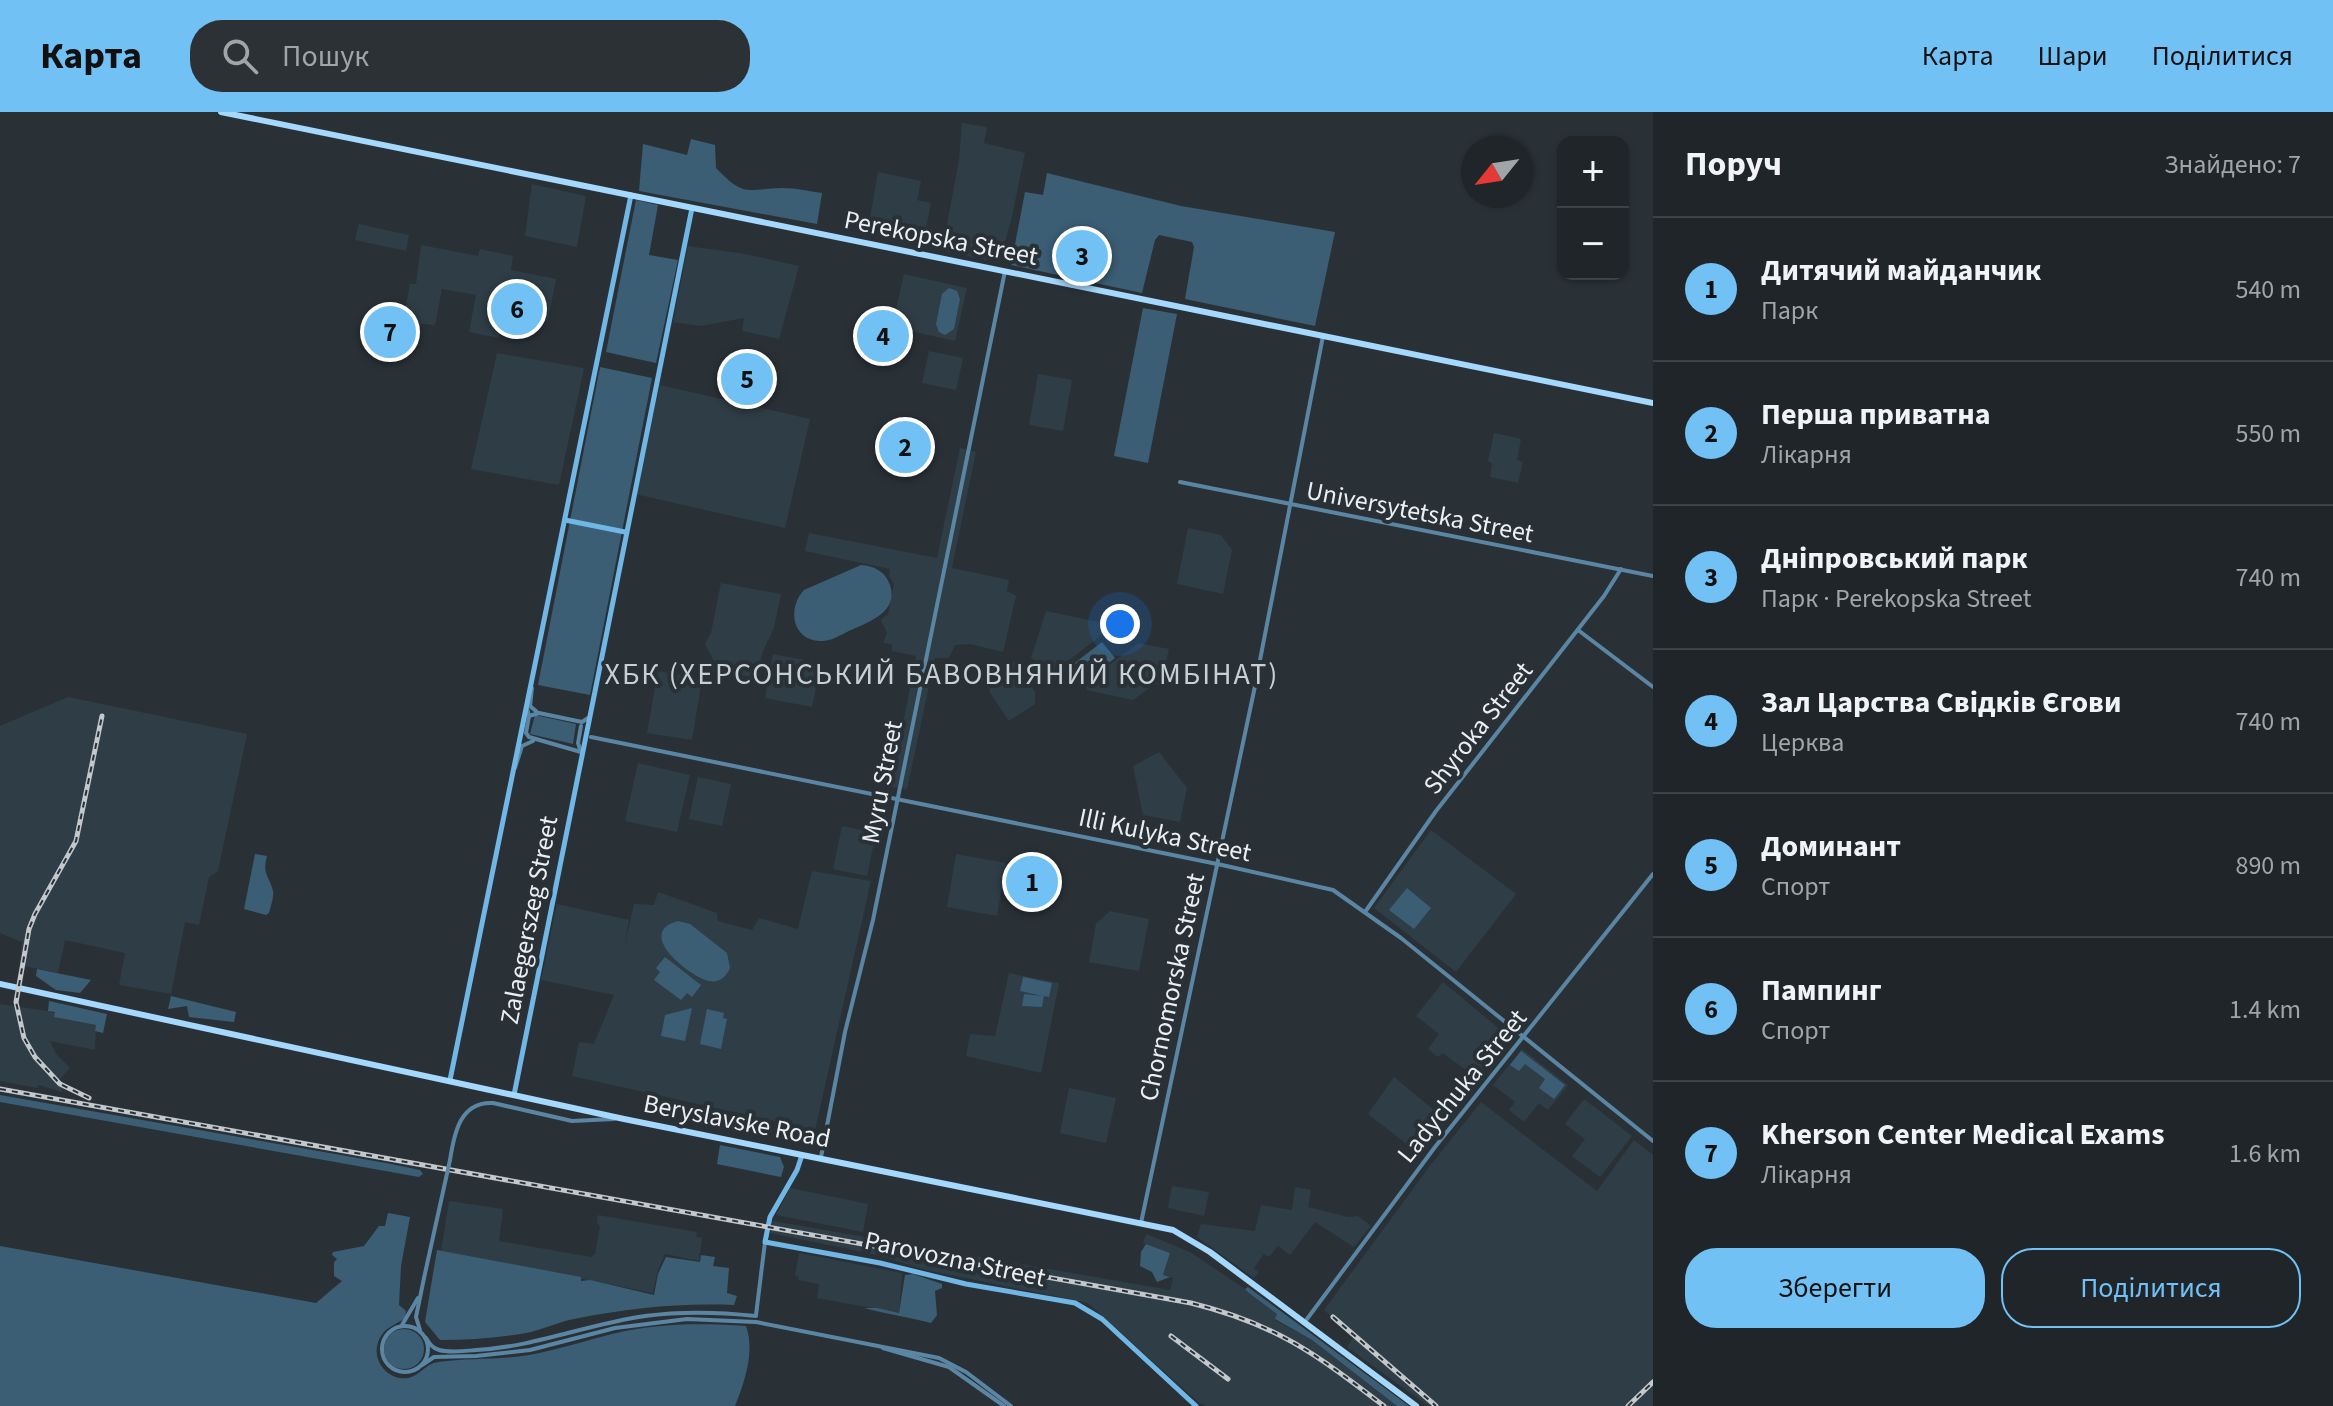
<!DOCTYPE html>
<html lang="uk">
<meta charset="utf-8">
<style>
:root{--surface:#1f2529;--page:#2c3135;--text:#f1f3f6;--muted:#a1a5a8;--line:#3c4246;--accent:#71c1f5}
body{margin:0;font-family:"Source Sans 3",sans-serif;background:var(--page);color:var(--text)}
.controls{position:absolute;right:24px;top:24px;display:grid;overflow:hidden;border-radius:16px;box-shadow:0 2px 6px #0004}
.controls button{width:72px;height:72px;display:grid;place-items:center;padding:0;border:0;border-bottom:2px solid var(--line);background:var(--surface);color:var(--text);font:40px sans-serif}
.compass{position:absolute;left:1461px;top:24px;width:72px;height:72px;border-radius:50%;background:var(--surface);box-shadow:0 2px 6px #0004;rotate:240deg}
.you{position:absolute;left:1120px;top:512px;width:28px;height:28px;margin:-20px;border:6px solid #fff;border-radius:50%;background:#1a73e8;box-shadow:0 0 0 12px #1a73e833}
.badge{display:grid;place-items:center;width:52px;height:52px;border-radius:50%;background:var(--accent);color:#111;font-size:26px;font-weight:700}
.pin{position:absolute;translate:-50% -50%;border:4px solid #fff;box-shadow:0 2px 8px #0006}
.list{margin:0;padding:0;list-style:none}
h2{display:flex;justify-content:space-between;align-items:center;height:104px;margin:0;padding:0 32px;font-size:34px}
h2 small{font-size:26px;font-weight:400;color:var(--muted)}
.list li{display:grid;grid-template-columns:52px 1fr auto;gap:24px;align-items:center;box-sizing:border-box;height:144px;padding:0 32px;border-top:2px solid var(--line)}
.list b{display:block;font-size:30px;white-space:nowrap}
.list p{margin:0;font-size:26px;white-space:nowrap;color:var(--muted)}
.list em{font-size:26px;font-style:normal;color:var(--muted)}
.actions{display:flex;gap:16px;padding:24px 32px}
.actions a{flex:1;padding:18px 0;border:2px solid var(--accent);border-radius:32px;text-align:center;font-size:28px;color:var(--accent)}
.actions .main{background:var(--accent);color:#111}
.icon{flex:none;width:44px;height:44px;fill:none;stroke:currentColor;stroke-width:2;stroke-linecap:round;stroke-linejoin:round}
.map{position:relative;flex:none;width:1653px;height:1294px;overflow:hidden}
header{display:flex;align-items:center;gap:48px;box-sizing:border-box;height:112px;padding:0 40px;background:var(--accent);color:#111}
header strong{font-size:38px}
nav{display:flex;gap:44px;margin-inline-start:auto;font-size:28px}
.search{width:560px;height:72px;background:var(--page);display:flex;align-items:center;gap:20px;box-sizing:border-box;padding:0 28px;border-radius:32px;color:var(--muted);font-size:30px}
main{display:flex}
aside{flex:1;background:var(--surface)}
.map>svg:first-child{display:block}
.built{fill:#2f3d46}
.green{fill:#3b5e75}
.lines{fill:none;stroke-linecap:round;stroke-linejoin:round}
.tertiary{stroke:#5b86a3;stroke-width:4}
.secondary{stroke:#70b7e5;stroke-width:5}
.primary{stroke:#a4d8fc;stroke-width:6}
.rail-casing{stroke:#c2c8cc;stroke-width:5}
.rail{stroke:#293137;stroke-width:2;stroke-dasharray:6;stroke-linecap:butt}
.tertiary-bridge{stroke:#5b86a3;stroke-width:4}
.labels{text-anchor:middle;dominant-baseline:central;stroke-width:8;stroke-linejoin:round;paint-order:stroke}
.street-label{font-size:26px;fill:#eaeff3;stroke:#293137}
.quarter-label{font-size:30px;letter-spacing:2px;fill:#c6d0d7;stroke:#293137}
</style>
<header>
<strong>Карта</strong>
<div class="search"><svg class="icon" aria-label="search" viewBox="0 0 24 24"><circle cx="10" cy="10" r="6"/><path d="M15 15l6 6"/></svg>Пошук</div>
<nav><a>Карта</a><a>Шари</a><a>Поділитися</a></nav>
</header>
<main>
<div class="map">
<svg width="1653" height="1294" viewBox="0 0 1653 1294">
<rect width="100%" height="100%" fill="#293137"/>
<g class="built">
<path d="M 962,11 L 987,15 L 984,31 L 1025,41 L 1011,109 L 999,150 L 942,139 L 959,48 Z"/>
<path d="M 878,60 L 921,69 L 917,88 L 931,91 L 926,116 L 902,111 L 902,106 L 895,104 L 889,127 L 867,123 Z"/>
<path d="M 532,72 L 586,84 L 577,135 L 525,124 Z"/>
<path d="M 359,112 L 409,123 L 406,139 L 355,128 Z"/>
<path d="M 421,133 L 478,144 L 480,137 L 513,144 L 511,158 L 556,167 L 548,209 L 504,201 L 499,226 L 469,220 L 476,183 L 442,177 L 435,213 L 403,210 L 410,172 L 416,172 Z"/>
<path d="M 688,134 L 745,142 L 799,154 L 779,227 L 742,219 L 744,206 L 701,214 L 673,210 Z"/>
<path d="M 904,162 L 967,176 L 955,229 L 892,215 Z"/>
<path d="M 929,239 L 963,246 L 956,278 L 922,271 Z"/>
<path d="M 497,241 L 584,256 L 559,373 L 471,357 Z"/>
<path d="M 1038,262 L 1072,268 L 1063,319 L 1029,313 Z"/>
<path d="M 660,273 L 810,307 L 785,416 L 635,382 Z"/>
<path d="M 1494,321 L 1521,327 L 1517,348 L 1523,350 L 1518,371 L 1490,365 L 1492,351 L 1488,349 Z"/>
<path d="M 960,336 L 976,340 L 952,456 L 1009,468 L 1007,479 L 1016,484 L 1003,540 L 970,532 L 955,533 L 949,546 L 935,546 L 907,677 L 891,675 L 916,544 L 892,539 L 892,532 L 883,531 L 887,521 L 881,508 L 888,502 L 894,472 L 889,464 L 890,457 L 805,439 L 809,421 L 937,446 Z"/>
<path d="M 1188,416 L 1221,423 L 1232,438 L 1223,482 L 1177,472 Z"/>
<path d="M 721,471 L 781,482 L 774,516 L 762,541 L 757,566 L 719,559 L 705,532 L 711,521 Z"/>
<path d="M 1046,499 L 1103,511 L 1108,518 L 1054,560 L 1031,546 Z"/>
<path d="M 1138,531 L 1169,537 L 1161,574 L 1155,572 L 1133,588 L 1087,578 L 1085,572 Z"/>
<path d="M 773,542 L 821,551 L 812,595 L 765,586 Z"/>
<path d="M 1015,549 L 1035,580 L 1035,592 L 1009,609 L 989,579 L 993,564 Z"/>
<path d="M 658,559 L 702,567 L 692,628 L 647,621 Z"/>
<path d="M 68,585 L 247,622 L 218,759 L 209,765 L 199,813 L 185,810 L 171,882 L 119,873 L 125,841 L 65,828 L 58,861 L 20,853 L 22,830 L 0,821 L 0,614 Z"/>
<path d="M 1159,640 L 1187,676 L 1180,710 L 1143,703 L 1133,654 Z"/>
<path d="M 638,651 L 690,663 L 677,720 L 625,709 Z"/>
<path d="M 698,665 L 731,672 L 722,714 L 689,707 Z"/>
<path d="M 842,714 L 876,721 L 867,764 L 833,757 Z"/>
<path d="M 1431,718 L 1516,782 L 1456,860 L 1374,796 Z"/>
<path d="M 956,742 L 1006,751 L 997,804 L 947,795 Z"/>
<path d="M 812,759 L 871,769 L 815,1018 L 572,964 L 579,930 L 594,932 L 614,883 L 541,868 L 557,792 L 629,808 L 625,832 L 634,792 L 654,793 L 658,780 L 717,801 L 718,809 L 752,818 L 759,806 L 798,817 Z"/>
<path d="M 1110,799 L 1149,807 L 1139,859 L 1089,850 L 1096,812 Z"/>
<path d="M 1009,861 L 1059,871 L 1041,961 L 966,944 L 970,922 L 995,924 Z"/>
<path d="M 1443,870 L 1510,926 L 1482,962 L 1479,960 L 1475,965 L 1443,941 L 1438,945 L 1428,937 L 1439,922 L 1416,904 Z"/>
<path d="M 0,892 L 48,899 L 55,901 L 55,905 L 96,913 L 95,938 L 50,929 L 56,942 L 70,956 L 59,968 L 63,977 L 62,980 L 39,973 L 37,976 L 0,969 Z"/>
<path d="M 1522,937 L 1568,973 L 1548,998 L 1539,991 L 1524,1010 L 1509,998 L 1515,990 L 1493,973 Z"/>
<path d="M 1394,965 L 1447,1009 L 1421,1043 L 1368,1002 Z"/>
<path d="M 1069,976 L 1116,986 L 1106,1031 L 1060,1021 Z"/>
<path d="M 1584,987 L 1632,1024 L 1600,1065 L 1572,1044 L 1585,1027 L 1565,1012 Z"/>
<path d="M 1481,990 L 1597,1079 L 1634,1028 L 1653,1043 L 1653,1294 L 1428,1294 L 1347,1235 L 1354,1224 L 1324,1198 L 1429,1055 Z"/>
<path d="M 1172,1074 L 1209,1080 L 1204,1104 L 1168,1096 Z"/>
<path d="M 1295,1075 L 1311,1078 L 1308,1095 L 1348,1105 L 1358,1104 L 1371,1114 L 1354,1135 L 1315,1110 L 1290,1143 L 1278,1134 L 1269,1145 L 1264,1142 L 1254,1156 L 1259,1160 L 1254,1166 L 1197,1125 L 1201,1112 L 1255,1119 L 1261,1093 L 1292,1098 Z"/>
<path d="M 790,1076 L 868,1092 L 863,1120 L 776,1103 Z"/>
<path d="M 449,1089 L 503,1097 L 499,1129 L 591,1145 L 595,1142 L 600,1114 L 597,1111 L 598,1103 L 697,1120 L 696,1125 L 702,1126 L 699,1149 L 665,1142 L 658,1158 L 653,1181 L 441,1139 Z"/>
<path d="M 773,1109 L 1170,1178 L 1173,1166 L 1163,1163 L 1170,1141 L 1143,1131 L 1146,1122 L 1190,1140 L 1245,1177 L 1278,1202 L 1275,1208 L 1312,1228 L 1397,1294 L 1206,1294 L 1198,1290 L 1088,1191 L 926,1158 L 877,1143 L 770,1121 Z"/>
<path d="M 799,1141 L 902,1161 L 899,1201 L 817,1186 L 819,1172 L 798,1168 L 799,1165 L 795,1164 Z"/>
</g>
<g class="green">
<path d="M 691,27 L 715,33 L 716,56 C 745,86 746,77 782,76 C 795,76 808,79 822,81 L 817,112 L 639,79 L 643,32 L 687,43 Z"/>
<path d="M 1047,61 L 1181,94 L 1335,120 L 1315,214 L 1185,187 L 1194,135 L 1192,130 L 1159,123 L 1155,128 L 1142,181 L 1011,153 L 1025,80 L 1043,83 Z"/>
<path d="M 636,88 L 658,93 L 649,143 L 678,148 L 656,251 L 606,240 Z"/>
<path d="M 949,176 L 957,179 L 960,187 L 954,217 L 945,223 L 939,220 L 936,212 L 942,182 Z"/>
<path d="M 1143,196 L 1177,202 L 1148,351 L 1114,344 Z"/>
<path d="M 600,255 L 652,266 L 590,583 L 538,573 Z"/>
<path d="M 861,453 C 874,454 885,459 890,473 C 899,500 869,510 849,519 C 840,523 830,530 820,529 C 792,528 787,496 804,478 Z"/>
<path d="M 1102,530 L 1115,546 L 1085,569 L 1072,553 Z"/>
<path d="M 535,603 L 576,612 L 573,632 L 530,622 Z"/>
<path d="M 255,742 L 267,744 C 262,763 269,763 273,779 C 274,785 271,794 269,801 L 266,803 L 244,797 Z"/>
<path d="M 1407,776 L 1431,796 L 1414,817 L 1389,798 Z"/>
<path d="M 678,809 L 690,812 L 727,841 L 730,856 C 726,865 719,871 709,869 C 692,866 633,821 678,809 Z"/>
<path d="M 665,845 L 701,873 L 692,885 L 687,881 L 681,888 L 654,868 L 660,860 L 656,856 Z"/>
<path d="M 37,857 L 91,868 L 80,881 L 56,878 L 36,864 Z"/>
<path d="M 1023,865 L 1052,871 L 1049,885 L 1044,884 L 1042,895 L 1022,894 L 1024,882 L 1042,884 L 1020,879 Z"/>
<path d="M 171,884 L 236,900 L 234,910 L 189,905 L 187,894 L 168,897 Z"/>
<path d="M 49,889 L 107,902 L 103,921 L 95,919 L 96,913 L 54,905 L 55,900 L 48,899 Z"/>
<path d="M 692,896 L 685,929 L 661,924 L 665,903 Z"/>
<path d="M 707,897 L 724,901 L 723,906 L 727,907 L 721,937 L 700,932 Z"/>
<path d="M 1521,939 L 1565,973 L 1554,987 L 1539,976 L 1545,967 L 1525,952 L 1519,959 L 1510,953 Z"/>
<path d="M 0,983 L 386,1051 L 420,1058 L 423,1062 L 419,1065 L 0,990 Z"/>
<path d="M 720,1033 L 780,1045 L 784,1055 L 781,1065 L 717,1052 Z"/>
<path d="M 388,1101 L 410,1105 L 401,1154 L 399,1193 L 406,1199 L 405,1206 C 397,1212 386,1215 381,1224 C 370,1241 381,1263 400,1266 C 418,1269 423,1252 438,1250 C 468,1246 499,1248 529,1243 C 557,1238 584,1229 612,1222 C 656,1211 701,1211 746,1214 C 755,1239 745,1269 735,1294 L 0,1294 L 0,1134 L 316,1191 L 342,1169 L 334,1164 L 334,1150 L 337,1147 L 332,1143 L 333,1140 L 364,1134 L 379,1114 L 385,1114 Z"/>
<path d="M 1146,1132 L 1170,1141 L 1163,1163 L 1170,1165 L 1157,1170 L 1152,1160 L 1140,1154 L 1141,1140 Z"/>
<path d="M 437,1138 L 581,1165 L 581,1169 L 590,1168 L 654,1183 L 658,1162 L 666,1145 L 700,1150 L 701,1143 L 715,1145 L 713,1154 L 729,1156 L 727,1181 L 737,1184 L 734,1193 C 676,1191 631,1196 574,1207 C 558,1210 542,1218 526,1221 C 497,1226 469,1228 440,1228 L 425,1210 Z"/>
<path d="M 913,1162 L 942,1172 L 942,1176 L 935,1179 L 937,1203 L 931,1211 C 909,1205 885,1202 864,1196 L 877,1196 L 899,1201 L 905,1163 Z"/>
<path d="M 1248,1175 L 1409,1294 L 1397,1294 L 1312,1228 L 1275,1207 L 1277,1202 L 1249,1181 L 1245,1177 Z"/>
<circle cx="404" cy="1237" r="20"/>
</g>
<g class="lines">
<g class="tertiary">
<path d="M 1180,370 L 1653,464"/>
<path d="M 1578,518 L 1653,575"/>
<path d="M 532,576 L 530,594 L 537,600"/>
<path d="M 527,596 L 529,604 L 526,621 L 529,625 L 581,640"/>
<path d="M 529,604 L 539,601 L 582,610 L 588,606"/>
<path d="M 591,625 L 1222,753 L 1333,778 L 1401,826 L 1653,1029"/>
<path d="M 581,640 L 578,631 L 581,614"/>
<path d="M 515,656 L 522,634 L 533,629"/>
<path d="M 1365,800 L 1436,699 L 1604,484 L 1621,457"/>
<path d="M 821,1045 L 845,920 L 873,808 L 1005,159"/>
<path d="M 450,1048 C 454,1022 460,989 493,991 L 572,1009 L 614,1007"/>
<path d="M 1141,1111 L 1254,579 L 1323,224"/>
<path d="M 756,1203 L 765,1130"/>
<path d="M 1304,1211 L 1435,1035 L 1653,762"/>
<path d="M 402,1213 L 418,1186"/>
<circle cx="405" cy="1237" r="23"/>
<path d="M 420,1218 L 416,1205 L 424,1166"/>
<path d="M 426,1226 C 429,1231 432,1236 439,1238 C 450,1241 465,1239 476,1238 C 534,1235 588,1212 645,1204 C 682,1199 719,1200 756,1204"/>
<path d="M 883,1236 L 949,1255 L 1004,1294"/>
<path d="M 422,1253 L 434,1245 L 476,1244 L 530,1238 L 615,1216 L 687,1207 L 756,1210 L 939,1246 L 966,1260 L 1011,1294"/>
</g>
<g class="secondary">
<path d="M 565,408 L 625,420"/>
<path d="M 450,968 L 631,83"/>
<path d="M 514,983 L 692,96"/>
<path d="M 802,1043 L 797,1058 L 770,1105 L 765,1130 L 880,1151 L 966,1172 L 1075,1191 L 1102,1207 L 1196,1294"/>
</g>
<g class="primary">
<path d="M 221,0 L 1653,291"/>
<path d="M 0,872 L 624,1007 L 1173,1118 L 1210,1140 L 1416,1294"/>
</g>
<defs>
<g id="rail">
<path d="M 0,977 L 1191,1191 C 1276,1212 1316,1242 1384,1294"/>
<path d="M 89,986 L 60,972 L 35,945 L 24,926 L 16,890 L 29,817 L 35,802 L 76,729 L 102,604"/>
<path d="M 1333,1205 L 1436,1294"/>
<path d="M 1171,1224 L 1228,1267"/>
<path d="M 1628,1294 L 1653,1270"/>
</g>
</defs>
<use href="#rail" class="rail-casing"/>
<use href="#rail" class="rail"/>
<path class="tertiary-bridge" d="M 424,1166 L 450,1048"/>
</g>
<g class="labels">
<g class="street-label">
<text transform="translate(941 126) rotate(11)">Perekopska Street</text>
<text transform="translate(1420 400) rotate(11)">Universytetska Street</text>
<text transform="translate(1478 616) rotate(-52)">Shyroka Street</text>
<text transform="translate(882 670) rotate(-79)">Myru Street</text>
<text transform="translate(1165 723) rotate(12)">Illi Kulyka Street</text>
<text transform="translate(529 808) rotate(-79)">Zalaegerszeg Street</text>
<text transform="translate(1172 875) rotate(-78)">Chornomorska Street</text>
<text transform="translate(1462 974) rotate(-51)">Ladychuka Street</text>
<text transform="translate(737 1009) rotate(11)">Beryslavske Road</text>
<text transform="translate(955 1147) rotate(12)">Parovozna Street</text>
</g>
<g class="quarter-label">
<text x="942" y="562">ХБК (ХЕРСОНСЬКИЙ БАВОВНЯНИЙ КОМБІНАТ)</text>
</g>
</g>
</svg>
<div class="controls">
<button>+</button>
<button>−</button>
</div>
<svg class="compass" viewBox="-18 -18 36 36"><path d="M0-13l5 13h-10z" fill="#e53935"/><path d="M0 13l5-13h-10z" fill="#a1a5a8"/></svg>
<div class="you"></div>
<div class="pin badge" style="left:1032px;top:770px">1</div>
<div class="pin badge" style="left:905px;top:335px">2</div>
<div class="pin badge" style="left:1082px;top:144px">3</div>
<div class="pin badge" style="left:883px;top:224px">4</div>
<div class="pin badge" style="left:747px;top:267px">5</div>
<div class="pin badge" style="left:517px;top:197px">6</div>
<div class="pin badge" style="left:390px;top:220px">7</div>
</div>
<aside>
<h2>Поруч<small>Знайдено: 7</small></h2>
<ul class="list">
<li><span class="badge">1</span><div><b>Дитячий майданчик</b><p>Парк</p></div><em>540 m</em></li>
<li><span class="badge">2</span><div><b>Перша приватна</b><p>Лікарня</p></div><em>550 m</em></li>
<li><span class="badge">3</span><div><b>Дніпровський парк</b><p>Парк · Perekopska Street</p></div><em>740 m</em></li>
<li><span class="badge">4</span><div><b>Зал Царства Свідків Єгови</b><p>Церква</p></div><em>740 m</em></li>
<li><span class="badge">5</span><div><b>Доминант</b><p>Спорт</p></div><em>890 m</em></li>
<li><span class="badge">6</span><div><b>Пампинг</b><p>Спорт</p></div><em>1.4 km</em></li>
<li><span class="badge">7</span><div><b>Kherson Center Medical Exams</b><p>Лікарня</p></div><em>1.6 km</em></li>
</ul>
<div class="actions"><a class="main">Зберегти</a><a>Поділитися</a></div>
</aside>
</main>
